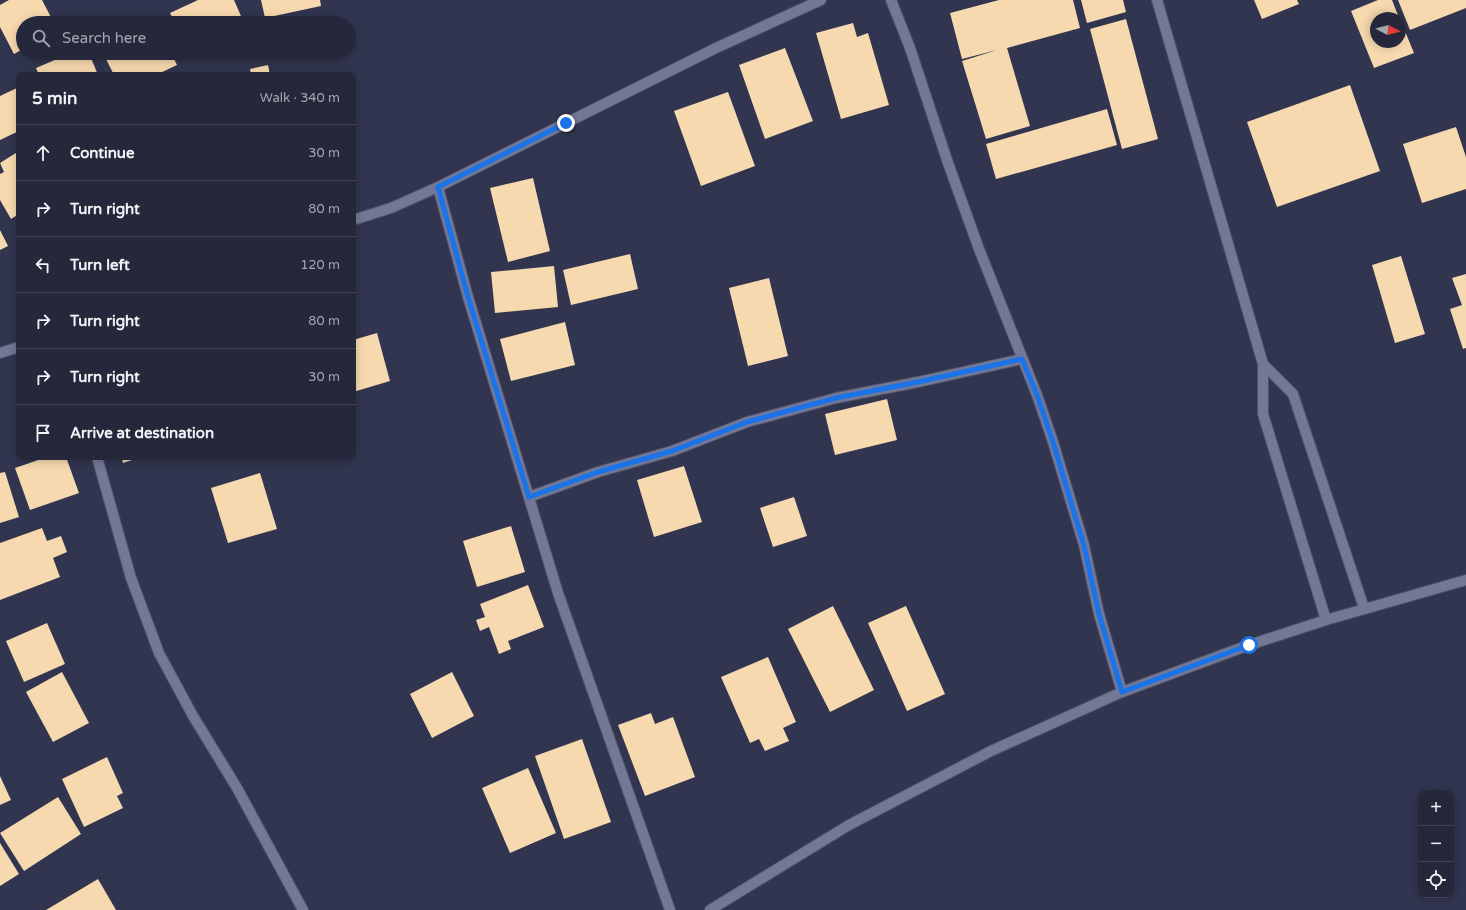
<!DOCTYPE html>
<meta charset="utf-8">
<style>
:root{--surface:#25283b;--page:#313446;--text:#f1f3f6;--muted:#a3a6af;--line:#424455}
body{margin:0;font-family:"Varela Round",sans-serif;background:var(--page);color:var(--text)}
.controls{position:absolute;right:12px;bottom:12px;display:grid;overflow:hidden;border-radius:8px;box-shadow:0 2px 10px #0003}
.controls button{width:36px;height:36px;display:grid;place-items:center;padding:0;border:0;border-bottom:1px solid var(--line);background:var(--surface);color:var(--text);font:20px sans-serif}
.compass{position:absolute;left:1370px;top:12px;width:36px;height:36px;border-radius:50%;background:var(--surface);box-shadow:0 2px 10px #0003;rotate:97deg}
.stop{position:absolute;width:12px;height:12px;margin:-9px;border:3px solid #1a73e8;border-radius:50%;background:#fff}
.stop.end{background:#1a73e8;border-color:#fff;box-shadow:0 1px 4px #0008}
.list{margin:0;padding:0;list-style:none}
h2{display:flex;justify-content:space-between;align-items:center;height:52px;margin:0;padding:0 16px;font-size:17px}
h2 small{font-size:13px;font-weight:400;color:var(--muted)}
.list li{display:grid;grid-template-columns:26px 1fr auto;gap:12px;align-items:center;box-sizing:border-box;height:56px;padding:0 16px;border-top:1px solid var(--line)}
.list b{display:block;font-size:15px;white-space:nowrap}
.list em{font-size:13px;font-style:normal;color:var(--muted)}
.icon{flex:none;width:22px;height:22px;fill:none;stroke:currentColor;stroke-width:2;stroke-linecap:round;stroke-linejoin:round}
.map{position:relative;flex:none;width:1466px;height:910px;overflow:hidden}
.search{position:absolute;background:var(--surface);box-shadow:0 2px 10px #0003;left:16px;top:16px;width:340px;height:44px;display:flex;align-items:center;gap:10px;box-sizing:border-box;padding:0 14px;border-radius:22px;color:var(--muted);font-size:15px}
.panel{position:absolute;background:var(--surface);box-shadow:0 2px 10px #0003;left:16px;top:72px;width:340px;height:388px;border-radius:8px}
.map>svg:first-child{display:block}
.building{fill:#f7d9af}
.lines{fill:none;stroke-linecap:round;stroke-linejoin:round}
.minor-casing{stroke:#4e5167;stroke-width:12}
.minor{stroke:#737896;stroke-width:10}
.route{stroke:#1a73e8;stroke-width:5}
</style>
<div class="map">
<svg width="1466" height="910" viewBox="0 0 1466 910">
<rect width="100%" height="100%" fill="#31354f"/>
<g class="building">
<path d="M 9,0 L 42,0 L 54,23 L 23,23 L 23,49 L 14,54 L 0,27 L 0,5 Z"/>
<path d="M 198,0 L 234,0 L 244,23 L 175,23 L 170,13 Z"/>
<path d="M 261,0 L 320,0 L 321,6 L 265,18 Z"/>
<path d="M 999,0 L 1073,0 L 1080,28 L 1007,48 L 1030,126 L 986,139 L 962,61 L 997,50 L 962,59 L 950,13 Z"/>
<path d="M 1081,0 L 1123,0 L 1126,12 L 1087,23 Z"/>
<path d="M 1254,0 L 1297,0 L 1299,4 L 1262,19 Z"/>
<path d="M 1378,0 L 1392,0 L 1399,18 L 1376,18 L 1376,42 L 1400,42 L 1400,19 L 1414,53 L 1374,68 L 1351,11 Z"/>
<path d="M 1398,0 L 1466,0 L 1466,8 L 1410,30 Z"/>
<path d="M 1126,19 L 1158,139 L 1122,149 L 1090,29 Z"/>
<path d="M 853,23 L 857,37 L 868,33 L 889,105 L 841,119 L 816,33 Z"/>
<path d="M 785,48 L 813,121 L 765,139 L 739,65 Z"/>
<path d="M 71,53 L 89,53 L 98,75 L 39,75 L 36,68 Z"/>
<path d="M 103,53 L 171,53 L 177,65 L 156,75 L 114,75 Z"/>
<path d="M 188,53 L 200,53 L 190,58 Z"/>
<path d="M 268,65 L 270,75 L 251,75 L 250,69 Z"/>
<path d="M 1350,85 L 1380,171 L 1277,207 L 1247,122 Z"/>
<path d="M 19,87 L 19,131 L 0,140 L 0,96 Z"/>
<path d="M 728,92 L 755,166 L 701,186 L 674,111 Z"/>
<path d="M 1107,109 L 1117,145 L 996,179 L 986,144 Z"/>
<path d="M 1456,127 L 1466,157 L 1466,189 L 1422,203 L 1403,144 Z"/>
<path d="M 19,151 L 19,214 L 11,219 L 0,200 L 0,174 L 4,172 L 0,163 Z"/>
<path d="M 533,178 L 550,251 L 508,262 L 490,188 Z"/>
<path d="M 0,230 L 8,246 L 0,250 Z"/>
<path d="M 630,254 L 638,289 L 571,305 L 563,270 Z"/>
<path d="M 1401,256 L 1425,334 L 1395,343 L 1372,265 Z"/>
<path d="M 554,266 L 558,307 L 495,313 L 491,272 Z"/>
<path d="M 1466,274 L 1466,348 L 1463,349 L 1450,309 L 1462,305 L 1452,278 Z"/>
<path d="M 769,278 L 788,356 L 748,366 L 729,288 Z"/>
<path d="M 565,322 L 575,365 L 511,381 L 500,339 Z"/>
<path d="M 377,333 L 390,381 L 353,392 L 353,340 Z"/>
<path d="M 887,399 L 897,440 L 835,455 L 825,414 Z"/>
<path d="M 47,457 L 66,457 L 79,493 L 30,510 L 15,468 Z"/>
<path d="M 122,457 L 141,457 L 123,463 Z"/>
<path d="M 684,466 L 702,522 L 654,537 L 637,480 Z"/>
<path d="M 5,472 L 19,517 L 0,523 L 0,473 Z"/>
<path d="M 260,473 L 277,529 L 228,543 L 211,488 Z"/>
<path d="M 794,497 L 807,536 L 773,547 L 760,508 Z"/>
<path d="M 511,526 L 525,572 L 477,587 L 463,541 Z"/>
<path d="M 42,528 L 47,541 L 61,536 L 67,552 L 53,558 L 60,577 L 0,600 L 0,543 Z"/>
<path d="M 528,585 L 544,627 L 508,641 L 511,649 L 499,654 L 489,627 L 480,631 L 476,620 L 485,617 L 480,604 Z"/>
<path d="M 833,606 L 874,690 L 830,712 L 788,629 Z"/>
<path d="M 906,606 L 945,694 L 907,711 L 868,623 Z"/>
<path d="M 47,623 L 65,664 L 24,682 L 6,641 Z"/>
<path d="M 768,657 L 796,722 L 783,728 L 789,741 L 765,751 L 759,739 L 750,743 L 721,677 Z"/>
<path d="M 62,672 L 89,723 L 53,742 L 26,692 Z"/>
<path d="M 452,672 L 474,716 L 432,738 L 410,694 Z"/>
<path d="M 651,713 L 655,724 L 673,717 L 695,777 L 645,796 L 618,725 Z"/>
<path d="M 582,739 L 611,822 L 564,839 L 535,756 Z"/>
<path d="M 107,757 L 123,793 L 117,796 L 123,808 L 84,827 L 62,779 Z"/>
<path d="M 528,768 L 556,833 L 510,853 L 482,788 Z"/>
<path d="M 0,776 L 11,800 L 0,805 Z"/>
<path d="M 58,797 L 81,834 L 24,871 L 0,833 Z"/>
<path d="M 0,843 L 19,874 L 0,886 Z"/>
<path d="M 98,879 L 116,910 L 46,910 Z"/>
</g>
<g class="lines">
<defs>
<g id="minor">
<path d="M 891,0 L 910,48 L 948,163 L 979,249 L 1037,395 L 1053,442 L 1084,545 L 1099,614 L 1122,692"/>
<path d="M 1157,0 L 1263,364 L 1263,414 L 1326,620"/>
<path d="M 438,187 L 468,297 L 558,593 L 670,910"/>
<path d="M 353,220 L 391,208 L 438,187 L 716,48 L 821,0"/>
<path d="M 0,353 L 19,347"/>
<path d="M 1263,364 L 1293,394 L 1364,608"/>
<path d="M 97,457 L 131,578 L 159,653 L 193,716 L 237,788 L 303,910"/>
<path d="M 529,497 L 598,472 L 672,451 L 747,422 L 836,398 L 918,382 L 1022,359"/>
<path d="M 710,910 L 849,825 L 991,751 L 1122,692 L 1249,645 L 1326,620 L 1466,580"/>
</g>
</defs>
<use href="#minor" class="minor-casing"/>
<use href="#minor" class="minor"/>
</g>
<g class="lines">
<path class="route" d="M 566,123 L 438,187 L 468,297 L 529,497 L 598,472 L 672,451 L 747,422 L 836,398 L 918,382 L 1022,359 L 1037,395 L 1053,442 L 1084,546 L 1099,614 L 1122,692 L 1249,645"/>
</g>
</svg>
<div class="controls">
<button>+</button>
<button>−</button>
<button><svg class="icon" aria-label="locate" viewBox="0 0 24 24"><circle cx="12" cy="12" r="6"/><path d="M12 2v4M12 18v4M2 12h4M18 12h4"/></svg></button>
</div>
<svg class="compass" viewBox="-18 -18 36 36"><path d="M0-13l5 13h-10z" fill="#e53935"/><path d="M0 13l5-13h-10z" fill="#a3a6af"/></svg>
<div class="stop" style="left:1249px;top:645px"></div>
<div class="stop end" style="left:566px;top:123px"></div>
<div class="search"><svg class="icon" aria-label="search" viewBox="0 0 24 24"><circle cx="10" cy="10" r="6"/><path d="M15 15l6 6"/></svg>Search here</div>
<section class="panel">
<h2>5 min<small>Walk · 340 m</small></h2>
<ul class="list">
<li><svg class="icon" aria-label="ahead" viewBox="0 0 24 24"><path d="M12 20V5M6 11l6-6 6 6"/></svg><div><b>Continue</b></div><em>30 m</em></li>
<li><svg class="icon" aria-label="right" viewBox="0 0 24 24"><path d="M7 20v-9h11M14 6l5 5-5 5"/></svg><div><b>Turn right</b></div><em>80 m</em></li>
<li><svg class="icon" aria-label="left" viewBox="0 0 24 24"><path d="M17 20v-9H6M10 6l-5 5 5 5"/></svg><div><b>Turn left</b></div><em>120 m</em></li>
<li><svg class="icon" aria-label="right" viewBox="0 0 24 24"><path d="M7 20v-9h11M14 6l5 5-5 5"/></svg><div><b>Turn right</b></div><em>80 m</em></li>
<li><svg class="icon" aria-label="right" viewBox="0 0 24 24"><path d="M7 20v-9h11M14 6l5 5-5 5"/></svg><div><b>Turn right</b></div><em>30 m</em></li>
<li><svg class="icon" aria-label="arrive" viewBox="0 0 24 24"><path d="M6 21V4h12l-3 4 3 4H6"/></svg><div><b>Arrive at destination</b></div></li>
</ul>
</section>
</div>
